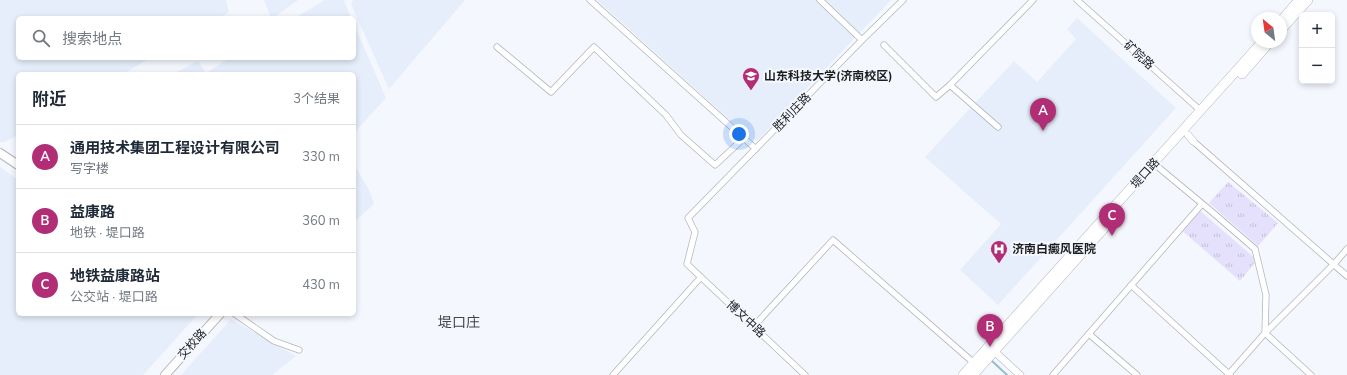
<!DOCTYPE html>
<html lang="zh">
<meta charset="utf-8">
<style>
:root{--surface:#fff;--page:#f6f6f7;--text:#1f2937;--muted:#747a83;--line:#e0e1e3;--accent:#b12e76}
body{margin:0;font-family:"Nunito Sans","Noto Sans SC",sans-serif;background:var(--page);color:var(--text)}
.controls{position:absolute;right:12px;top:12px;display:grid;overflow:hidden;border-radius:6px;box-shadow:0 2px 6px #0003}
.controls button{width:36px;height:36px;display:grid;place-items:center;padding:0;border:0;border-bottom:1px solid var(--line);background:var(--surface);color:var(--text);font:20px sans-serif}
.compass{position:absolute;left:1251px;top:12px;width:36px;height:36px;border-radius:50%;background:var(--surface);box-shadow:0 2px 6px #0003;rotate:331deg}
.you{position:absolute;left:739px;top:134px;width:14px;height:14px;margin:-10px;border:3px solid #fff;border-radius:50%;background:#1a73e8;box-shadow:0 0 0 6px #1a73e833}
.badge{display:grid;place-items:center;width:26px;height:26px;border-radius:50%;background:var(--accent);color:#fff;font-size:13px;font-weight:700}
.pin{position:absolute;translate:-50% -33px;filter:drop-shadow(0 1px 2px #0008)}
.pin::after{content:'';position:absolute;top:21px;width:14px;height:12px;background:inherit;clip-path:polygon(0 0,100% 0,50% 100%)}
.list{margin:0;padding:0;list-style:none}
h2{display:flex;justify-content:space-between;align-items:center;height:52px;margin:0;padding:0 16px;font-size:17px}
h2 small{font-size:13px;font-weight:400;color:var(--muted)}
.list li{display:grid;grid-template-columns:26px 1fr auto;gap:12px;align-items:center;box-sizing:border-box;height:64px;padding:0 16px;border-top:1px solid var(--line)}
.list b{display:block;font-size:15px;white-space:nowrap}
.list p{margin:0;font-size:13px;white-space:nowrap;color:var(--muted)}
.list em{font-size:13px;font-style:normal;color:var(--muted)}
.icon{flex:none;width:22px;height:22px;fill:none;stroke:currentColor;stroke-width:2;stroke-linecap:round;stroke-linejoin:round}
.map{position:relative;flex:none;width:1347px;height:375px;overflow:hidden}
.search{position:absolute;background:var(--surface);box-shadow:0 2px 6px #0003;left:16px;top:16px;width:340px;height:44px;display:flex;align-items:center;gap:10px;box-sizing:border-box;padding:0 14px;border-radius:6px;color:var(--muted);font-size:15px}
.panel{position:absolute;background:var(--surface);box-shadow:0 2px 6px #0003;left:16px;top:72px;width:340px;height:244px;border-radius:6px}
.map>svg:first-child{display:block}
.built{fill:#e5eefa}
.grass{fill:url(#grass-tufts)}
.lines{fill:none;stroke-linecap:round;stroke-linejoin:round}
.stream{stroke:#93beca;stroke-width:2}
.minor-casing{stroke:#b2b6bb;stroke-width:7}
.tertiary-casing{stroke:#b2b6bb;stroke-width:8}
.secondary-casing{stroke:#b2b6bb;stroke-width:10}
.primary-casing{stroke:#b2b6bb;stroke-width:10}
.minor{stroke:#fff;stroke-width:5.5}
.tertiary{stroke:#fff;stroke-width:7}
.secondary{stroke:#fff;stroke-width:8}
.primary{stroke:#fff;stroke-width:9}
.labels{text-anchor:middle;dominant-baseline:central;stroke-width:4;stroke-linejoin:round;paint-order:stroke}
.street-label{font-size:12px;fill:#1c1d1f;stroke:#f4f8fe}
.poi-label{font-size:12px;font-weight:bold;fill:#1c1d1f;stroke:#f4f8fe;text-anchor:start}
.quarter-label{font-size:14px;fill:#42464a;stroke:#f4f8fe}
</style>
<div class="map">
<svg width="1347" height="375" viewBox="0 0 1347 375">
<defs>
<pattern id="grass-tufts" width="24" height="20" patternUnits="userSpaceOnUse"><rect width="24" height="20" fill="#e5e0fb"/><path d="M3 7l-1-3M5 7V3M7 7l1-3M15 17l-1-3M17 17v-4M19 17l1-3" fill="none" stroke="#c4c0d7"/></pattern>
</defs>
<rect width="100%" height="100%" fill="#f4f8fe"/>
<g class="built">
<path d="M 0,0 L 226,0 L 229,12 L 219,18 L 18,18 L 18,58 L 150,58 L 123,74 L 18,74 L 18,135 L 5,142 L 0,142 Z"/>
<path d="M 264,0 L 298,0 L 273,18 L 271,18 Z"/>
<path d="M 325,0 L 344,0 L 351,18 L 295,18 Z"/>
<path d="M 353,0 L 465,0 L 389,89 L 351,4 Z"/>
<path d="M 597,0 L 891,0 L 758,140 L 751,139 Z"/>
<path d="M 1077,18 L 1176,108 L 998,305 L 960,270 L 1001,224 L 925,157 L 1014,61 L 1037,82 L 1076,39 L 1067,29 Z"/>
<path d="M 354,24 L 386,98 L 354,133 L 354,74 L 173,74 L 198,61 L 206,73 L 230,58 L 354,58 Z"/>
<path d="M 354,164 L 369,190 L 374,204 L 354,222 Z"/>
<path d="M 0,167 L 18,180 L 18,314 L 198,314 L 143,375 L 0,375 Z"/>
<path d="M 231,319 L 296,356 L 272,375 L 181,375 Z"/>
</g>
<g class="grass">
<path d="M 1228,182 L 1278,223 L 1258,246 L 1209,203 Z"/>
<path d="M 1198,209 L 1257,260 L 1240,281 L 1180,229 Z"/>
</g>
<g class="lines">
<path class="stream" d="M 991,360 L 1007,375"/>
<defs>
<g id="minor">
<path d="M 590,0 L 756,149"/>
<path d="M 820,0 L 862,40 L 903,0"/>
<path d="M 1077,0 L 1201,111"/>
<path d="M 884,45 L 936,97 L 950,85"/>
<path d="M 497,47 L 551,92 L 594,47 L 666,115 L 681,135 L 715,165 L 744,138"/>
<path d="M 998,127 L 950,85 L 1033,0"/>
<path d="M 1193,141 L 1347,276"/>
<path d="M 1158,167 L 1211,211 L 1255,249 L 1266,295 L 1265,333 L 1228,375"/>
<path d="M 1131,285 L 1230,375"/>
<path d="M 235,314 L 274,341 L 299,350"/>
<path d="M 754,326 L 833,240 L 974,363"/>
<path d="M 1089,334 L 1137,375"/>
<path d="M 613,375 L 701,277"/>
<path d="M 805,375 L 687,264 L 695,232 L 688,218 L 862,40"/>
<path d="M 1053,375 L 1202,204"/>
<path d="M 1311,375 L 1265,333 L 1335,263 L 1347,249"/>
</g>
<g id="tertiary">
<path d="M 1188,135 L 1193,141"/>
<path d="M 994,351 L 1020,375"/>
</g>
<g id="secondary">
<path d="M 0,153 L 18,165"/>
<path d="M 165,375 L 220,314"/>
</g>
<g id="primary">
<path d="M 1281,21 L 1299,0"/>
<path d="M 1281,30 L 1308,0"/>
<path d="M 1242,74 L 1270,42"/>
<path d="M 963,375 L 1262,42"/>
<path d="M 973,375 L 1116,215"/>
</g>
</defs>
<use href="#minor" class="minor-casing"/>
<use href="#tertiary" class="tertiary-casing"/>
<use href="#secondary" class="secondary-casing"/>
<use href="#primary" class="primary-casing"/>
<use href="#minor" class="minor"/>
<use href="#tertiary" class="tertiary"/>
<use href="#secondary" class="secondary"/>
<use href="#primary" class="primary"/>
</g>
<defs>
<symbol id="university-pin" viewBox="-11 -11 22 30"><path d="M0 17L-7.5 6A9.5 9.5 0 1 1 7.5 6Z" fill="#b12e76" stroke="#f4f8fe"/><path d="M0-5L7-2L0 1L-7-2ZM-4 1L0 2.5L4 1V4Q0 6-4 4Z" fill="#fff"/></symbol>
<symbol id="hospital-pin" viewBox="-11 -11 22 30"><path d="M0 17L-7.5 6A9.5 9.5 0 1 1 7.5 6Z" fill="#b12e76" stroke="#f4f8fe"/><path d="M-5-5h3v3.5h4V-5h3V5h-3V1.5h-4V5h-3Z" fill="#fff"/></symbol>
</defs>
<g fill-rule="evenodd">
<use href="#university-pin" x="741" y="66" width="20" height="27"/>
<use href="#hospital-pin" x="989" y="239" width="20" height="27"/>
</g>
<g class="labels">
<g class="street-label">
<text transform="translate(1139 55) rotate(42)">矿院路</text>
<text transform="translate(792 112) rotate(-46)">胜利庄路</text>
<text transform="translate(1145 173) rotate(-48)">堤口路</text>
<text transform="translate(746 319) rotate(43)">博文中路</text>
<text transform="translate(192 344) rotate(-48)">交校路</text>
</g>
<g class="poi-label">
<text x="764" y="76">山东科技大学(济南校区)</text>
<text x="1012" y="249">济南白癜风医院</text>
</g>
<g class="quarter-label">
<text x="459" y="322">堤口庄</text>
</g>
</g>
</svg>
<div class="controls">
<button>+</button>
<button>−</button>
</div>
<svg class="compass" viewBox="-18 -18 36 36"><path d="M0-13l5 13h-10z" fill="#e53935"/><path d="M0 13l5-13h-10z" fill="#747a83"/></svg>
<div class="you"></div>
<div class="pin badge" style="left:1043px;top:131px">A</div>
<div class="pin badge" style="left:990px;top:347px">B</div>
<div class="pin badge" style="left:1112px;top:236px">C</div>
<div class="search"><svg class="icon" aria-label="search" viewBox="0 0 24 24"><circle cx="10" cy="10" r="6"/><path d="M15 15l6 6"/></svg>搜索地点</div>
<section class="panel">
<h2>附近<small>3个结果</small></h2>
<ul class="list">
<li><span class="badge">A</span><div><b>通用技术集团工程设计有限公司</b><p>写字楼</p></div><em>330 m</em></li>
<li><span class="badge">B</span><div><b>益康路</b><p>地铁 · 堤口路</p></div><em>360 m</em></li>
<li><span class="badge">C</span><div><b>地铁益康路站</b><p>公交站 · 堤口路</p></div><em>430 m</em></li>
</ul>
</section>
</div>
